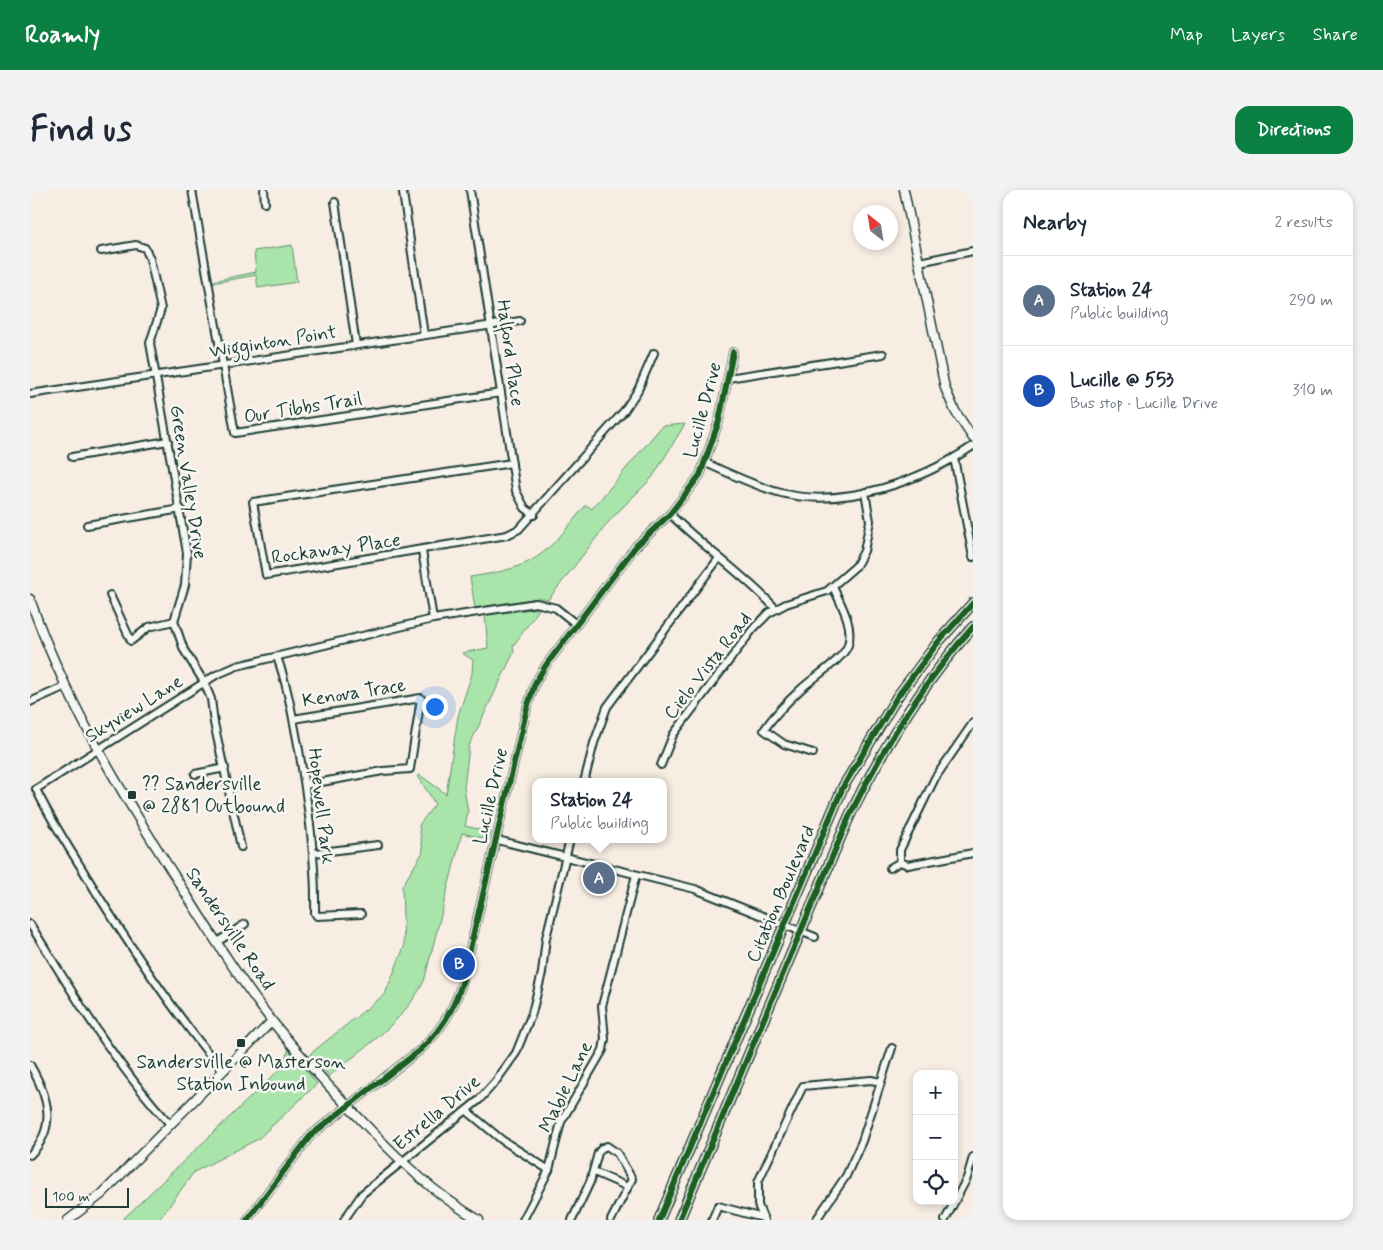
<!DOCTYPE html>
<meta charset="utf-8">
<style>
:root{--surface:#fff;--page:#f2f2f3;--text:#1f2937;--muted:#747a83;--line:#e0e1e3;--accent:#0b8043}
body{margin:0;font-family:Mynerve,sans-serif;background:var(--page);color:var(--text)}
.controls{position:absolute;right:15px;bottom:15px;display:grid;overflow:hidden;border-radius:10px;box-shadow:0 2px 8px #0003}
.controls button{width:45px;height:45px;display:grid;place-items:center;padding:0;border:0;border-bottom:1px solid var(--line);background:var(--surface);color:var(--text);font:25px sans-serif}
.compass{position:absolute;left:823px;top:15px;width:45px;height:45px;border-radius:50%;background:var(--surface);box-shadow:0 2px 8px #0003;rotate:330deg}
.scale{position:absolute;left:15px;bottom:12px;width:84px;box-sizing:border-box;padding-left:5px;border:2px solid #1f3d34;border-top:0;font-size:14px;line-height:18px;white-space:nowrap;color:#1f3d34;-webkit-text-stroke:4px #f6f6f2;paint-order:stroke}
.you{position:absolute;left:404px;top:516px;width:18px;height:18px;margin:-12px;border:4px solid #fff;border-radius:50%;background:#1a73e8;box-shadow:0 0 0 8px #1a73e833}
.badge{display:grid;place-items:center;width:32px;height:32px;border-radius:50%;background:var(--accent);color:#fff;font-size:16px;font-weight:700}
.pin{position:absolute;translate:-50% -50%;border:2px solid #fff;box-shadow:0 1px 5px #0006}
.popup{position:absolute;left:502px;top:588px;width:135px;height:65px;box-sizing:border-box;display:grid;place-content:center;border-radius:10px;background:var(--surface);filter:drop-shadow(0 1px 4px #0005);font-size:16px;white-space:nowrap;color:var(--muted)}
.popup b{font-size:19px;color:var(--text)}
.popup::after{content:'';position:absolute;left:50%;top:100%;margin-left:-10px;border:10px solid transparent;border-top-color:var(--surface)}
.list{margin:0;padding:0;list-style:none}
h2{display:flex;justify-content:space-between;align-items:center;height:65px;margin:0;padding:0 20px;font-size:21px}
h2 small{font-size:16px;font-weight:400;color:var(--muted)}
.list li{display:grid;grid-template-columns:32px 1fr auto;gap:15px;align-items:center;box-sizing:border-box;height:90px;padding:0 20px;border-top:1px solid var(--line)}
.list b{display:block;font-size:19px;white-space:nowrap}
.list p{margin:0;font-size:16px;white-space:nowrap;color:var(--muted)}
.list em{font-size:16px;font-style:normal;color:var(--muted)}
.icon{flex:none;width:28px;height:28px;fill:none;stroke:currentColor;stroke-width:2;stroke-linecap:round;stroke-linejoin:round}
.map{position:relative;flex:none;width:943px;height:1030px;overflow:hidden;border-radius:15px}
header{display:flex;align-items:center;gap:30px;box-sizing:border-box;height:70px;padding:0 25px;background:var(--accent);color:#fff}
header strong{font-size:24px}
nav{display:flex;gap:28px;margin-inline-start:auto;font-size:18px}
.intro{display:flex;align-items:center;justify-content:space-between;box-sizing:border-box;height:120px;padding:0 30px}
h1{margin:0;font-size:35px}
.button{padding:12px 22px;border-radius:15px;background:var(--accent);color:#fff;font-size:18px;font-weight:700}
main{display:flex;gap:30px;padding:0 30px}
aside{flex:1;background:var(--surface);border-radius:15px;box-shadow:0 2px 8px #0003}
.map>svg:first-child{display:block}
.green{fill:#a9e4aa;stroke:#64906f}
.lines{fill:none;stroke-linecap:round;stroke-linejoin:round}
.minor-casing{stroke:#1f3d34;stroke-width:10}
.tertiary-casing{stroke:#1f3d34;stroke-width:11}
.secondary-casing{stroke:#1f3d34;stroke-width:12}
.minor{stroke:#f6f6f2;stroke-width:6}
.tertiary{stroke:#f6f6f2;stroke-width:8}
.secondary{stroke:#f6f6f2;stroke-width:9}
.cycleway-casing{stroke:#f6f6f2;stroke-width:9}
.cycleway{stroke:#1b5e20;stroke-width:6}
.poi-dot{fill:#1f3d34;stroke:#f6f6f2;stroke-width:2}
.labels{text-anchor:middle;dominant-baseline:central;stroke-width:5;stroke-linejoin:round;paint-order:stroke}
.street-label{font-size:19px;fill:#1f3d34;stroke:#f6f6f2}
.poi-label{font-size:19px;fill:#1f3d34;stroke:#f6f6f2;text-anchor:start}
</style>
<header>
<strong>Roamly</strong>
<nav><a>Map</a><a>Layers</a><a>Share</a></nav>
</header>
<div class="intro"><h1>Find us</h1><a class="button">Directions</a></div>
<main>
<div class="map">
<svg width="943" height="1030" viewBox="0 0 943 1030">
<rect width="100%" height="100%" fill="#f7ede3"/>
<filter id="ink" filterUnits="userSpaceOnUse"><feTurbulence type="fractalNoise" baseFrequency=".02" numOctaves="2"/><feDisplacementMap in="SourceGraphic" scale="10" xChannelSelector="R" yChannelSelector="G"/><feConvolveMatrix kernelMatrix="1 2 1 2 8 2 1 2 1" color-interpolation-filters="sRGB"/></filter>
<g filter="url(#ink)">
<g class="green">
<path d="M 262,55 L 267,92 L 228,98 L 226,85 L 183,93 L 183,91 L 226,82 L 224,61 Z"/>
<path d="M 655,234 L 622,288 L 581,329 L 518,410 L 509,408 L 445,418 L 440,387 C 508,377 514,366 556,315 L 562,319 L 632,236 Z"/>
<path d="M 510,418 L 483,456 L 484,462 L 439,556 L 434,598 L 438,622 L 435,636 L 461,642 L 459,650 L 432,643 L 394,791 C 374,832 334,858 299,886 L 280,864 L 355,804 L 374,757 L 372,696 L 393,662 L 389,635 L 405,614 L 388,586 L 390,585 L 416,604 L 428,526 L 442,484 L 443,470 L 432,463 L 458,458 L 455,425 Z"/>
<path d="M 259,859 L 287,894 L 228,949 L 164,982 L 129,1030 L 92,1030 L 250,879 Z"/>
</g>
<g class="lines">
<defs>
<g id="minor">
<path d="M 162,0 L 205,243 L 471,203"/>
<path d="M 234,0 L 235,13"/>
<path d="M 440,0 L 486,301 L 495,318 L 504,325"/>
<path d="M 373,3 L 394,145"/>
<path d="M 305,12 L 326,155"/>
<path d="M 71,61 L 106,55 L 115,58 L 120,69 L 131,119 L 120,153 L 157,363 L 155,395 L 144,431 L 154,460 L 174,492 L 181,509 L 184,533 L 211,657"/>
<path d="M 889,72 L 943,61"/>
<path d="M 698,188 L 853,164"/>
<path d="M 0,204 L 490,131"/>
<path d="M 42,267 L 138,251"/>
<path d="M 924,268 L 943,367"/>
<path d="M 482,273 L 223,312 L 236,385 L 477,345 L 489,339 L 594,221 L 608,200 L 624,163"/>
<path d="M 676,273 C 700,284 725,296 751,303 C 814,319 891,291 943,256"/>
<path d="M 640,324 C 674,358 714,384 746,419"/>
<path d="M 57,335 L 151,319"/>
<path d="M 392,361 L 403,429"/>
<path d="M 80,405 L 101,451 L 119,437 L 144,431"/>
<path d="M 247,467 C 258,497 263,529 269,560 C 278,614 286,668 285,723 L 287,726 L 331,724"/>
<path d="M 0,512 L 36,496"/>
<path d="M 263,529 L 391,508 L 380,579 L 353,581 L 275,595"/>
<path d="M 783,563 L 754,554 L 734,540 C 744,525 757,512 770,500 C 782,488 813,470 818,455 C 824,436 811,414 803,397"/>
<path d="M 631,575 L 643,545 L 723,439 L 739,423 L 756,414 L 797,401 L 826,376 L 834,361 L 840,331 L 835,302"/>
<path d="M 165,584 L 195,578"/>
<path d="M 554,592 L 564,553 L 577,517 L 689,368"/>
<path d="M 467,650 L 665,699 L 785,747"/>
<path d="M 284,663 L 348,655"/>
<path d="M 870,672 L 870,660 L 905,588 L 943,533"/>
<path d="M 870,672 L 878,675 L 943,663"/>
<path d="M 860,678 L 870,672"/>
<path d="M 0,734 C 43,803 84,874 140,934"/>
<path d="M 187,752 L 215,734"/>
<path d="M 0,875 C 18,906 28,937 0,965"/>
<path d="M 192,880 C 145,824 105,764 66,702 C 46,668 23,635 6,599 L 186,485 L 207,476 L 403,429 L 506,413 L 526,418 L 546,434"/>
<path d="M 437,921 L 472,950 L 519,980"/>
<path d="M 564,982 L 598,997"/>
<path d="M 217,1030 L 281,945 L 390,860 C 411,841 424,819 432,793 L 497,518 L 505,493 L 516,475 L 606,356 L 640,324 L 670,285 L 689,231 L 703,162"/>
<path d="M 314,1030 L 332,1004 L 449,910 L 466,891 L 486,863 L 502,823 L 512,783 L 516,748 L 540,649"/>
<path d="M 493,1030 L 519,980 L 531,932 L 573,860 L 575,849 L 572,816 L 606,685"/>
<path d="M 542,1030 L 560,992 L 568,963 L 572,958 L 577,956 L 587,963 L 602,989 L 581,1030"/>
<path d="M 682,1030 L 688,1016 L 733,1028"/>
<path d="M 734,1030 L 728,1015 L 728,992 L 773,896 L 841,890 L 851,892"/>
<path d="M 786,1030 L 816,986 L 832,951 L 862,858"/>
<path d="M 915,1030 L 937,988 L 943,967"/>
</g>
<g id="tertiary">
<path d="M 874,0 L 915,198 L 925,221 L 943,248"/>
<path d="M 0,409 C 34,507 88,598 144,685 C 175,734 206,785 242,831 C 270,866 302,900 333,932 C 368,969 404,1004 449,1030"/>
<path d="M 38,1030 L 72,1004 L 242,831"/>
</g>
<g id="secondary">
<path d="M 629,1030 L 813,597 L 867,507 L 909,451 L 943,413"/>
<path d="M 649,1030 L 819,627 C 852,559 892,494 943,437"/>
</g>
</defs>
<use href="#minor" class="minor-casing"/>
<use href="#tertiary" class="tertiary-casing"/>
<use href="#secondary" class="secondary-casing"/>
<use href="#minor" class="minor"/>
<use href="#tertiary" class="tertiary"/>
<use href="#secondary" class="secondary"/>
<defs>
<g id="cycleway">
<path d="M 217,1030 L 281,945 L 390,860 C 411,841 424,819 432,793 L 497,518 L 505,493 L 516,475 L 606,356 L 640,324 L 670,285 L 689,231 L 703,162"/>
<path d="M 629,1030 L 813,597 L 867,507 L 909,451 L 943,413"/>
<path d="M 649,1030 L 819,627 C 852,559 892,494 943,437"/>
</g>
</defs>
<use href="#cycleway" class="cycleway-casing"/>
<use href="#cycleway" class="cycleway"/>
</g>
</g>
<g class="poi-dot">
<rect x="97" y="600" width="10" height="10" rx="2.5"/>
<rect x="206" y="848" width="10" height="10" rx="2.5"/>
</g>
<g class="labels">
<g class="street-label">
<text transform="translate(243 152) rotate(-9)">Wigginton Point</text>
<text transform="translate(480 163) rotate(82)">Halford Place</text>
<text transform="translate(273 218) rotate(-9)">Our Tibbs Trail</text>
<text transform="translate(673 220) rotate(-75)">Lucille Drive</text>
<text transform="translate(158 292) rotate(81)">Green Valley Drive</text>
<text transform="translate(306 359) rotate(-8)">Rockaway Place</text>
<text transform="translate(678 476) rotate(-52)">Cielo Vista Road</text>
<text transform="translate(324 503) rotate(-9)">Kenova Trace</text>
<text transform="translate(104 519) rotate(-32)">Skyview Lane</text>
<text transform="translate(461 606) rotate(-77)">Lucille Drive</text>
<text transform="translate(291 616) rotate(83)">Hopewell Park</text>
<text transform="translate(751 704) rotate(-67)">Citation Boulevard</text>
<text transform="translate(200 739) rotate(56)">Sandersville Road</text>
<text transform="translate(536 897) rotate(-64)">Mable Lane</text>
<text transform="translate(407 923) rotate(-40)">Estrella Drive</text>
</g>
<g class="poi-label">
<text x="112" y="594">?? Sandersville<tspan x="112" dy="22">@ 2881 Outbound</tspan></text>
<text x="211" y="872" text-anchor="middle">Sandersville @ Masterson<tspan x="211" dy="22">Station Inbound</tspan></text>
</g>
</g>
</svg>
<div class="controls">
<button>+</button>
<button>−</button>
<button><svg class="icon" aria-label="locate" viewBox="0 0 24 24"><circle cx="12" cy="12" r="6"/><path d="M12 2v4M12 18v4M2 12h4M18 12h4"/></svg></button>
</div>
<svg class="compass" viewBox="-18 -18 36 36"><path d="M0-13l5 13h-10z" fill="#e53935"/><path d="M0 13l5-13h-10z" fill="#747a83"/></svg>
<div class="scale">100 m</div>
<div class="you"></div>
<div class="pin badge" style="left:569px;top:688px;background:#5c6f8a">A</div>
<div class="popup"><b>Station 24</b>Public building</div>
<div class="pin badge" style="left:429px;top:774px;background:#1a4fb4">B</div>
</div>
<aside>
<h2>Nearby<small>2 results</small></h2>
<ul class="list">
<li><span class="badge" style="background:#5c6f8a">A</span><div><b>Station 24</b><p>Public building</p></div><em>290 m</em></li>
<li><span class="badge" style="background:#1a4fb4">B</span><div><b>Lucille @ 553</b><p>Bus stop · Lucille Drive</p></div><em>310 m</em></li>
</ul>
</aside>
</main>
